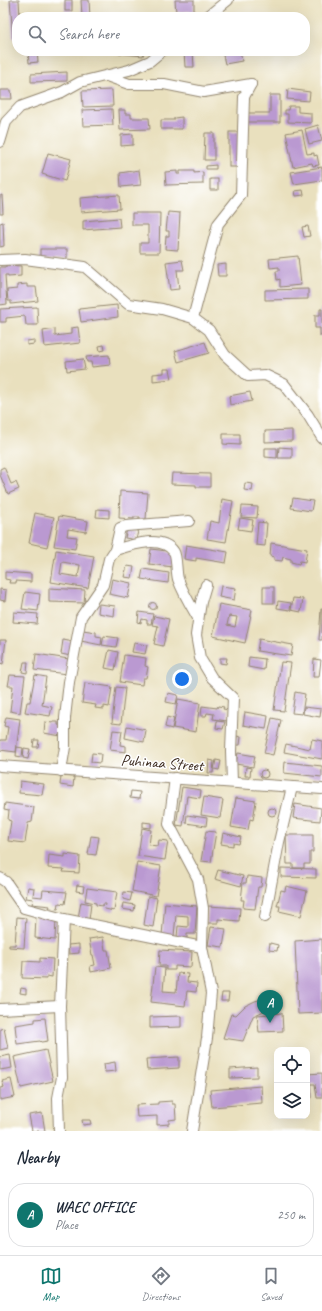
<!DOCTYPE html>
<style>
:root{--surface:#fff;--page:#f2f2f3;--text:#1f2937;--muted:#747a83;--line:#e0e1e3;--accent:#0f766e}
body{margin:0;font-family:Caveat,sans-serif;background:var(--page);color:var(--text)}
.controls{position:absolute;right:12px;bottom:12px;display:grid;overflow:hidden;border-radius:8px;box-shadow:0 4px 16px #0002}
.controls button{width:36px;height:36px;display:grid;place-items:center;padding:0;border:0;border-bottom:1px solid var(--line);background:var(--surface);color:var(--text);font:20px sans-serif}
.you{position:absolute;left:182px;top:679px;width:14px;height:14px;margin:-10px;border:3px solid #fff;border-radius:50%;background:#1a73e8;box-shadow:0 0 0 6px #1a73e833}
.badge{display:grid;place-items:center;width:26px;height:26px;border-radius:50%;background:var(--accent);color:#fff;font-size:13px;font-weight:700}
.pin{position:absolute;translate:-50% -33px;filter:drop-shadow(0 1px 2px #0008)}
.pin::after{content:'';position:absolute;top:21px;width:14px;height:12px;background:inherit;clip-path:polygon(0 0,100% 0,50% 100%)}
.list{margin:0;padding:0;list-style:none}
h2{display:flex;justify-content:space-between;align-items:center;height:52px;margin:0;padding:0 16px;font-size:17px}
h2 small{font-size:13px;font-weight:400;color:var(--muted)}
.list li{display:grid;grid-template-columns:26px 1fr auto;gap:12px;align-items:center;box-sizing:border-box;height:64px;margin:0 8px 8px;padding:0 8px;border:1px solid var(--line);border-radius:16px}
.list b{display:block;font-size:15px;white-space:nowrap}
.list p{margin:0;font-size:13px;white-space:nowrap;color:var(--muted)}
.list em{font-size:13px;font-style:normal;color:var(--muted)}
.icon{flex:none;width:22px;height:22px;fill:none;stroke:currentColor;stroke-width:2;stroke-linecap:round;stroke-linejoin:round}
.map{position:relative;flex:none;width:322px;height:1131px;overflow:hidden}
.search{position:absolute;background:var(--surface);box-shadow:0 4px 16px #0002;left:12px;right:12px;top:12px;height:44px;display:flex;align-items:center;gap:10px;box-sizing:border-box;padding:0 14px;border-radius:16px;color:var(--muted);font-size:15px}
.sheet{height:124px;background:var(--surface)}
nav{display:flex;justify-content:space-around;align-items:center;box-sizing:border-box;height:56px;border-top:1px solid var(--line);background:var(--surface);font-size:11px;color:var(--muted)}
nav a{display:grid;justify-items:center;gap:2px}
nav .on{color:var(--accent)}
.map>svg:first-child{display:block}
.building{fill:#ba99d1;fill-rule:evenodd}
.lines{fill:none;stroke-linecap:round;stroke-linejoin:round}
.minor-casing{stroke:#92856e;stroke-width:12}
.minor{stroke:#fff;stroke-width:10}
.labels{text-anchor:middle;dominant-baseline:central;stroke-width:3;stroke-linejoin:round;paint-order:stroke}
.street-label{font-size:16px;fill:#3b2a1e;stroke:#fff}
</style>
<div class="map">
<svg width="322" height="1131" viewBox="0 0 322 1131">
<rect width="100%" height="100%" fill="#fff"/>
<filter id="ink" filterUnits="userSpaceOnUse"><feTurbulence type="fractalNoise" baseFrequency=".025" numOctaves="2"/><feDisplacementMap in="SourceGraphic" scale="8" xChannelSelector="R" yChannelSelector="G"/><feConvolveMatrix kernelMatrix="1 2 1 2 8 2 1 2 1" color-interpolation-filters="sRGB"/></filter>
<filter id="wash" filterUnits="userSpaceOnUse"><feTurbulence type="fractalNoise" baseFrequency=".012" numOctaves="4" result="noise"/><feDisplacementMap in="SourceGraphic" scale="16" xChannelSelector="R" yChannelSelector="G"/><feGaussianBlur stdDeviation="0.9" result="paint"/><feColorMatrix in="noise" values="0 0 0 0 0 0 0 0 0 0 0 0 0 0 0 0 0 1.4 0 .05"/><feComposite in="paint" operator="in"/></filter>
<g filter="url(#wash)">
<rect width="100%" height="100%" fill="#e9e0be"/>
<g id="blocks">
<g class="building">
<path d="M 10,0 L 19,0 L 20,17 L 17,17 L 17,38 L 13,38 Z"/>
<rect x="65" y="0" width="7" height="11"/>
<path d="M 81,0 L 89,0 L 90,17 L 82,17 Z"/>
<path d="M 175,0 L 194,0 L 194,11 L 176,12 Z"/>
<path d="M 28,51 L 37,51 L 38,62 L 29,63 Z"/>
<path d="M 108,51 L 144,51 L 143,56 L 108,52 Z"/>
<path d="M 184,51 L 193,51 L 194,67 L 185,67 Z"/>
<path d="M 222,51 L 240,51 L 242,61 L 225,64 Z"/>
<path d="M 67,72 L 67,81 L 31,82 L 31,74 Z"/>
<path d="M 288,89 L 310,92 L 309,101 L 287,99 Z"/>
<path d="M 0,90 L 11,90 L 12,99 L 0,99 Z"/>
<path d="M 112,90 L 113,106 L 83,107 L 82,91 Z"/>
<path d="M 270,95 L 280,95 L 280,122 L 247,122 L 247,113 L 270,113 Z"/>
<path d="M 289,106 L 298,106 L 298,112 L 311,113 L 311,123 L 288,122 L 288,114 L 285,114 L 285,110 L 288,110 Z"/>
<path d="M 112,109 L 113,125 L 83,126 L 82,110 Z"/>
<path d="M 119,110 L 125,110 L 125,114 L 131,114 L 131,118 L 149,118 L 150,129 L 120,130 Z"/>
<path d="M 182,117 L 182,129 L 161,129 L 161,120 L 174,120 L 174,118 Z"/>
<path d="M 318,125 L 322,141 L 309,144 L 305,129 Z"/>
<path d="M 302,130 L 307,154 L 314,153 L 314,156 L 317,155 L 319,165 L 313,166 L 312,163 L 293,167 L 286,133 Z"/>
<rect x="229" y="132" width="10" height="35"/>
<path d="M 205,133 L 214,133 L 214,160 L 204,160 Z"/>
<path d="M 133,134 L 133,145 L 121,146 L 121,135 Z"/>
<path d="M 48,153 L 71,159 L 65,181 L 42,174 Z"/>
<path d="M 216,165 L 216,169 L 206,169 L 206,166 Z"/>
<path d="M 322,167 L 322,180 L 294,184 L 291,172 Z"/>
<path d="M 139,170 L 141,185 L 121,187 L 120,173 Z"/>
<path d="M 177,171 L 177,174 L 180,174 L 180,171 L 194,171 L 194,173 L 203,172 L 203,184 L 166,185 L 165,172 Z"/>
<rect x="210" y="179" width="8" height="11"/>
<path d="M 303,190 L 304,195 L 296,196 L 295,191 Z"/>
<path d="M 2,195 L 3,214 L 0,214 L 0,196 Z"/>
<path d="M 119,195 L 120,209 L 81,212 L 80,198 Z"/>
<path d="M 168,212 L 180,213 L 178,250 L 165,249 L 166,236 L 169,236 L 169,231 L 166,231 Z"/>
<path d="M 132,213 L 160,213 L 159,253 L 140,253 L 140,243 L 148,243 L 148,225 L 132,225 Z"/>
<path d="M 119,218 L 120,227 L 83,230 L 83,221 Z"/>
<path d="M 3,222 L 4,246 L 0,247 L 0,223 Z"/>
<path d="M 308,226 L 310,236 L 304,237 L 302,227 Z"/>
<rect x="40" y="249" width="27" height="11"/>
<path d="M 298,256 L 301,285 L 280,287 L 280,279 L 277,280 L 276,271 L 279,271 L 279,267 L 270,268 L 269,259 Z"/>
<path d="M 182,260 L 184,270 L 177,270 L 179,289 L 170,290 L 166,262 Z"/>
<path d="M 226,264 L 226,276 L 218,276 L 217,265 Z"/>
<path d="M 6,265 L 21,266 L 21,276 L 8,277 L 8,275 L 5,275 L 7,304 L 0,305 L 0,267 L 6,267 Z"/>
<path d="M 27,284 L 27,287 L 36,287 L 38,301 L 11,304 L 11,301 L 8,301 L 7,290 L 17,289 L 17,285 Z"/>
<path d="M 308,289 L 308,299 L 265,300 L 265,290 Z"/>
<path d="M 117,305 L 118,317 L 81,322 L 79,309 Z"/>
<path d="M 37,307 L 38,325 L 26,325 L 25,316 L 6,318 L 6,322 L 0,322 L 0,309 Z"/>
<path d="M 320,309 L 322,309 L 322,336 L 320,336 L 320,328 L 315,328 L 315,315 L 320,315 Z"/>
<path d="M 78,327 L 80,343 L 45,347 L 43,331 L 55,329 L 55,336 L 71,334 L 71,328 Z"/>
<path d="M 34,340 L 34,344 L 27,345 L 27,341 Z"/>
<path d="M 205,342 L 209,353 L 178,362 L 175,351 Z"/>
<path d="M 104,345 L 105,350 L 100,351 L 99,346 Z"/>
<path d="M 109,355 L 110,365 L 92,367 L 91,362 L 87,362 L 86,357 Z"/>
<path d="M 83,359 L 85,369 L 67,371 L 66,361 Z"/>
<path d="M 164,369 L 170,369 L 172,379 L 153,381 L 153,374 L 164,373 Z"/>
<path d="M 250,392 L 252,401 L 230,405 L 229,396 Z"/>
<path d="M 292,430 L 292,441 L 265,442 L 265,431 Z"/>
<path d="M 223,434 L 240,434 L 240,445 L 223,444 Z"/>
<path d="M 279,447 L 292,448 L 292,458 L 278,458 Z"/>
<path d="M 265,448 L 277,448 L 277,458 L 265,457 Z"/>
<path d="M 4,467 L 11,484 L 16,482 L 19,489 L 8,494 L 0,475 L 0,469 Z"/>
<path d="M 172,473 L 210,474 L 210,487 L 196,487 L 196,485 L 171,484 Z"/>
<path d="M 245,483 L 253,484 L 252,491 L 244,490 Z"/>
<path d="M 120,491 L 148,493 L 146,519 L 140,519 L 140,517 L 134,517 L 134,519 L 119,518 Z"/>
<path d="M 293,498 L 313,501 L 311,511 L 291,508 Z"/>
<path d="M 222,499 L 233,501 L 226,542 L 207,539 L 210,521 L 219,523 Z"/>
<path d="M 242,506 L 258,507 L 257,518 L 241,517 Z"/>
<path d="M 97,509 L 109,510 L 109,518 L 96,517 Z"/>
<path d="M 35,513 L 54,517 L 47,547 L 29,543 Z"/>
<path d="M 59,516 L 88,521 L 86,532 L 68,529 L 67,536 L 77,537 L 75,549 L 54,546 Z"/>
<path d="M 240,518 L 253,520 L 251,531 L 238,529 Z"/>
<path d="M 258,522 L 267,523 L 265,546 L 256,545 Z"/>
<path d="M 127,529 L 138,531 L 136,540 L 125,538 Z"/>
<path d="M 271,543 L 307,549 L 305,562 L 300,561 L 299,564 L 291,562 L 291,559 L 283,557 L 282,561 L 274,560 L 274,557 L 270,556 Z"/>
<path d="M 186,545 L 228,552 L 226,563 L 196,558 L 196,561 L 184,559 Z"/>
<path d="M 151,549 L 167,551 L 175,557 L 173,567 L 149,564 Z"/>
<path d="M 56,550 L 94,556 L 88,588 L 51,582 ZM 62,562 L 80,565 L 78,577 L 60,574 Z"/>
<path d="M 127,566 L 134,567 L 132,578 L 124,577 Z"/>
<path d="M 143,569 L 169,573 L 168,583 L 141,579 Z"/>
<path d="M 5,572 L 31,574 L 31,582 L 16,581 L 16,583 L 9,583 L 10,580 L 5,579 Z"/>
<path d="M 112,579 L 131,583 L 128,598 L 109,594 Z"/>
<path d="M 221,586 L 236,588 L 234,600 L 219,597 Z"/>
<rect x="263" y="587" width="11" height="16"/>
<path d="M 49,588 L 85,590 L 84,603 L 49,602 Z"/>
<path d="M 0,589 L 6,590 L 5,601 L 0,600 Z"/>
<path d="M 25,592 L 40,594 L 38,611 L 22,609 Z"/>
<path d="M 293,598 L 303,599 L 301,612 L 291,610 Z"/>
<path d="M 278,601 L 291,603 L 290,610 L 277,608 Z"/>
<circle cx="153" cy="606" r="3.5"/>
<path d="M 99,604 L 115,606 L 114,616 L 98,613 Z"/>
<path d="M 219,604 L 252,610 L 245,643 L 213,636 ZM 229,616 L 237,617 L 235,627 L 227,625 Z"/>
<path d="M 321,609 L 322,609 L 322,640 L 319,640 Z"/>
<path d="M 14,612 L 38,614 L 37,624 L 13,622 Z"/>
<path d="M 139,612 L 153,614 L 151,624 L 147,624 L 147,620 L 142,619 L 141,623 L 138,622 Z"/>
<path d="M 154,616 L 169,619 L 163,646 L 154,644 L 158,626 L 152,625 Z"/>
<path d="M 83,630 L 96,632 L 96,636 L 102,637 L 101,645 L 81,641 Z"/>
<path d="M 104,636 L 118,638 L 116,647 L 102,645 Z"/>
<path d="M 259,639 L 293,645 L 291,656 L 257,651 Z"/>
<path d="M 0,640 L 6,640 L 3,664 L 0,663 Z"/>
<path d="M 63,640 L 74,642 L 71,656 L 61,654 Z"/>
<path d="M 134,643 L 147,645 L 145,654 L 132,652 Z"/>
<path d="M 109,650 L 118,652 L 115,670 L 105,668 Z"/>
<path d="M 36,654 L 69,659 L 67,674 L 34,670 Z"/>
<path d="M 124,655 L 146,658 L 145,666 L 148,667 L 146,678 L 143,678 L 142,685 L 120,682 Z"/>
<path d="M 249,657 L 265,659 L 264,670 L 248,667 Z"/>
<path d="M 220,658 L 227,658 L 226,664 L 220,663 Z"/>
<path d="M 314,659 L 321,660 L 319,677 L 313,677 Z"/>
<path d="M 24,662 L 28,662 L 27,673 L 22,672 Z"/>
<path d="M 281,662 L 291,663 L 284,711 L 274,710 Z"/>
<path d="M 10,675 L 25,676 L 20,713 L 10,711 L 13,686 L 8,686 Z"/>
<path d="M 35,675 L 46,677 L 42,705 L 52,707 L 50,716 L 25,712 L 27,702 L 30,702 Z"/>
<path d="M 85,683 L 112,687 L 109,707 L 104,706 L 104,709 L 95,708 L 96,705 L 82,703 Z"/>
<path d="M 116,687 L 125,688 L 121,724 L 112,723 Z"/>
<path d="M 295,692 L 305,694 L 302,714 L 292,713 Z"/>
<path d="M 168,693 L 178,695 L 176,704 L 166,702 Z"/>
<path d="M 178,699 L 200,703 L 196,732 L 173,728 Z"/>
<path d="M 202,706 L 217,708 L 218,706 L 224,707 L 223,709 L 229,710 L 227,721 L 213,719 L 214,714 L 207,713 L 206,716 L 201,716 Z"/>
<path d="M 304,707 L 321,709 L 320,717 L 303,714 Z"/>
<path d="M 245,712 L 268,716 L 266,729 L 243,725 Z"/>
<path d="M 6,717 L 20,719 L 16,752 L 0,750 L 0,740 L 6,740 L 8,727 L 4,726 Z"/>
<path d="M 167,717 L 174,719 L 172,729 L 165,727 Z"/>
<path d="M 272,718 L 281,720 L 273,755 L 264,753 Z"/>
<path d="M 217,721 L 225,722 L 223,729 L 216,728 Z"/>
<path d="M 45,722 L 53,723 L 53,722 L 58,722 L 58,725 L 63,726 L 61,736 L 44,733 Z"/>
<path d="M 127,726 L 146,730 L 144,742 L 125,738 Z"/>
<path d="M 113,730 L 122,731 L 120,745 L 126,746 L 126,752 L 110,750 Z"/>
<path d="M 237,736 L 241,737 L 240,745 L 236,745 Z"/>
<path d="M 312,739 L 322,741 L 322,759 L 284,752 L 286,744 L 310,749 Z"/>
<path d="M 34,740 L 39,740 L 38,747 L 33,747 Z"/>
<path d="M 17,747 L 23,748 L 22,757 L 16,756 Z"/>
<path d="M 24,748 L 30,749 L 28,759 L 23,758 Z"/>
<path d="M 92,753 L 101,754 L 100,763 L 91,762 Z"/>
<path d="M 238,753 L 255,756 L 253,767 L 236,764 Z"/>
<path d="M 209,760 L 214,761 L 213,773 L 208,773 Z"/>
<path d="M 216,760 L 221,761 L 219,770 L 214,769 Z"/>
<path d="M 285,762 L 322,766 L 322,777 L 284,773 Z"/>
<path d="M 246,767 L 251,768 L 250,776 L 245,776 Z"/>
<circle cx="264" cy="774" r="4"/>
<path d="M 61,776 L 74,777 L 73,787 L 60,785 Z"/>
<path d="M 20,781 L 44,784 L 42,795 L 19,793 Z"/>
<path d="M 182,787 L 201,790 L 200,798 L 187,796 L 183,826 L 176,825 Z"/>
<path d="M 131,791 L 140,792 L 139,799 L 130,798 Z"/>
<path d="M 204,797 L 223,800 L 220,818 L 201,815 Z"/>
<path d="M 236,798 L 256,801 L 253,820 L 250,819 L 248,830 L 231,827 Z"/>
<path d="M 5,803 L 34,807 L 32,822 L 28,823 L 25,843 L 8,841 L 11,821 L 8,820 L 9,811 L 4,810 Z"/>
<path d="M 295,804 L 321,808 L 320,821 L 293,818 Z"/>
<circle cx="272" cy="812" r="4"/>
<path d="M 187,815 L 207,818 L 206,826 L 186,823 Z"/>
<path d="M 143,822 L 151,823 L 151,828 L 143,827 Z"/>
<path d="M 142,828 L 151,830 L 149,845 L 158,846 L 159,840 L 168,841 L 165,860 L 138,856 Z"/>
<path d="M 206,831 L 216,832 L 211,862 L 201,861 Z"/>
<path d="M 223,833 L 241,837 L 239,844 L 233,843 L 233,846 L 221,844 Z"/>
<path d="M 286,835 L 313,835 L 313,852 L 310,852 L 310,864 L 304,864 L 304,868 L 293,868 L 293,864 L 287,864 Z"/>
<path d="M 91,836 L 99,837 L 96,855 L 88,854 Z"/>
<path d="M 65,854 L 80,856 L 79,873 L 63,872 L 64,869 L 48,868 L 49,855 L 65,857 Z"/>
<path d="M 137,862 L 161,866 L 156,896 L 132,891 Z"/>
<path d="M 281,868 L 316,869 L 316,878 L 281,877 Z"/>
<path d="M 218,870 L 243,876 L 241,886 L 215,879 Z"/>
<path d="M 247,876 L 262,878 L 261,887 L 258,887 L 255,909 L 243,908 L 244,900 L 241,900 L 243,883 L 246,883 Z"/>
<path d="M 77,885 L 84,886 L 83,892 L 76,891 Z"/>
<path d="M 286,886 L 307,891 L 301,916 L 279,911 L 280,906 L 277,906 L 281,890 L 285,891 Z"/>
<path d="M 28,887 L 34,888 L 33,896 L 42,897 L 43,890 L 67,892 L 65,904 L 59,903 L 58,909 L 49,908 L 50,906 L 32,904 L 33,899 L 26,898 Z"/>
<path d="M 87,888 L 117,892 L 114,911 L 105,909 L 106,904 L 103,904 L 103,906 L 96,905 L 96,903 L 85,901 Z"/>
<path d="M 124,892 L 132,893 L 130,901 L 123,899 Z"/>
<path d="M 148,896 L 157,898 L 153,927 L 144,925 Z"/>
<path d="M 81,902 L 91,904 L 89,920 L 78,918 Z"/>
<path d="M 123,903 L 135,905 L 134,911 L 122,909 Z"/>
<path d="M 165,903 L 197,906 L 195,934 L 187,934 L 187,938 L 177,937 L 178,926 L 188,927 L 188,916 L 176,915 L 174,936 L 162,935 Z"/>
<path d="M 208,906 L 240,908 L 239,921 L 218,919 L 218,923 L 207,923 Z"/>
<path d="M 36,916 L 56,918 L 55,940 L 35,938 Z"/>
<path d="M 17,917 L 26,918 L 24,948 L 9,947 L 9,945 L 15,945 Z"/>
<path d="M 211,927 L 226,929 L 223,947 L 208,945 Z"/>
<path d="M 103,937 L 105,950 L 108,950 L 111,968 L 91,972 L 90,966 L 95,965 L 93,955 L 92,955 L 89,939 Z"/>
<path d="M 322,939 L 322,1013 L 298,1014 L 295,941 Z"/>
<path d="M 270,943 L 278,945 L 277,951 L 269,950 Z"/>
<path d="M 79,944 L 79,953 L 69,954 L 68,945 Z"/>
<path d="M 160,950 L 192,952 L 191,967 L 175,966 L 175,970 L 166,970 L 166,966 L 159,966 Z"/>
<path d="M 40,958 L 53,959 L 52,977 L 47,976 L 47,979 L 22,978 L 23,961 L 40,962 Z"/>
<path d="M 155,967 L 165,968 L 163,991 L 176,992 L 178,973 L 188,974 L 187,982 L 197,983 L 196,992 L 187,991 L 185,1006 L 151,1002 Z"/>
<path d="M 21,988 L 26,989 L 26,994 L 20,993 Z"/>
<path d="M 222,993 L 229,993 L 228,1001 L 221,1001 Z"/>
<path d="M 262,999 L 266,1010 L 253,1016 L 243,1041 L 223,1038 L 231,1014 L 236,1015 L 245,1006 L 255,1001 Z"/>
<path d="M 282,1013 L 283,1031 L 259,1032 L 257,1015 Z"/>
<path d="M 181,1016 L 181,1027 L 150,1028 L 150,1017 Z"/>
<path d="M 45,1018 L 48,1041 L 41,1042 L 40,1041 L 17,1044 L 15,1025 L 35,1022 L 35,1019 Z"/>
<path d="M 4,1028 L 8,1048 L 0,1050 L 0,1029 Z"/>
<path d="M 46,1050 L 53,1081 L 21,1088 L 14,1057 Z"/>
<path d="M 10,1055 L 12,1068 L 0,1070 L 0,1057 Z"/>
<path d="M 179,1057 L 179,1068 L 147,1070 L 146,1059 Z"/>
<path d="M 115,1062 L 116,1071 L 105,1072 L 104,1064 Z"/>
<path d="M 257,1067 L 257,1077 L 230,1078 L 230,1069 Z"/>
<path d="M 322,1073 L 322,1098 L 317,1098 L 315,1084 L 311,1084 L 312,1098 L 307,1098 L 307,1074 Z"/>
<path d="M 11,1079 L 15,1097 L 0,1100 L 0,1088 L 4,1087 L 2,1081 Z"/>
<path d="M 261,1086 L 262,1103 L 212,1107 L 210,1090 Z"/>
<path d="M 172,1101 L 172,1104 L 175,1104 L 176,1119 L 169,1120 L 169,1124 L 157,1125 L 157,1116 L 137,1117 L 136,1105 L 158,1104 L 158,1102 Z"/>
<path d="M 42,1113 L 45,1131 L 32,1131 L 29,1115 Z"/>
<path d="M 82,1120 L 90,1120 L 91,1124 L 83,1125 Z"/>
</g>
</g>
</g>
<g filter="url(#ink)">
<use href="#blocks" fill-opacity="0" stroke="#92856e" stroke-width="1"/>
<g class="lines">
<defs>
<g id="minor">
<path d="M 207,17 L 228,0"/>
<path d="M 107,76 L 129,84 L 164,84 L 204,92 L 251,84"/>
<path d="M 0,142 L 6,122 L 20,107 L 62,92 L 80,82 L 129,70 L 150,61 L 162,51"/>
<path d="M 0,260 L 25,259 L 85,267 L 128,304 L 162,309 L 193,318 L 209,330 L 225,355 L 248,376 L 265,375 L 284,384 L 308,415 L 322,438"/>
<path d="M 193,318 L 218,224 L 241,195 L 244,97 L 251,84"/>
<path d="M 115,550 C 131,545 162,534 174,552 C 177,557 176,572 178,579 C 183,593 191,606 198,618"/>
<path d="M 206,585 L 201,602 L 196,635 L 200,658 L 212,678 L 233,698 L 231,751 L 232,782"/>
<path d="M 0,766 L 322,789"/>
<path d="M 61,771 L 65,747 L 65,718 L 69,682 L 81,617 L 103,585 L 109,559 L 115,550 L 120,528 L 126,526 L 189,521"/>
<path d="M 175,778 L 169,824 L 198,879 L 203,908 L 202,947 L 211,993 L 207,1038 L 192,1131"/>
<path d="M 0,878 L 6,882 L 24,908 L 64,919 L 202,947"/>
<path d="M 265,917 L 279,842 L 292,787"/>
<path d="M 0,1009 L 60,1006"/>
<path d="M 59,1131 L 58,1098 L 62,1077 L 60,1006 L 64,919"/>
</g>
</defs>
<use href="#minor" class="minor-casing"/>
<use href="#minor" class="minor"/>
</g>
</g>
<g class="labels">
<g class="street-label">
<text transform="translate(162 763) rotate(4)">Puhinaa Street</text>
</g>
</g>
</svg>
<div class="controls">
<button><svg class="icon" aria-label="locate" viewBox="0 0 24 24"><circle cx="12" cy="12" r="6"/><path d="M12 2v4M12 18v4M2 12h4M18 12h4"/></svg></button>
<button><svg class="icon" aria-label="layers" viewBox="0 0 24 24"><path d="M12 4l9 5-9 5-9-5zM3 14l9 5 9-5"/></svg></button>
</div>
<div class="you"></div>
<div class="pin badge" style="left:270px;top:1023px">A</div>
<div class="search"><svg class="icon" aria-label="search" viewBox="0 0 24 24"><circle cx="10" cy="10" r="6"/><path d="M15 15l6 6"/></svg>Search here</div>
</div>
<section class="sheet">
<h2>Nearby<small></small></h2>
<ul class="list">
<li><span class="badge">A</span><div><b>WAEC OFFICE</b><p>Place</p></div><em>250 m</em></li>
</ul>
</section>
<nav>
<a class="on"><svg class="icon" aria-label="map" viewBox="0 0 24 24"><path d="M3 6l6-2 6 2 6-2v14l-6 2-6-2-6 2zM9 4v14M15 6v14"/></svg>Map</a>
<a><svg class="icon" aria-label="directions" viewBox="0 0 24 24"><path d="M12 3l9 9-9 9-9-9zM9 14v-3h6M13 9l2 2-2 2"/></svg>Directions</a>
<a><svg class="icon" aria-label="saved" viewBox="0 0 24 24"><path d="M7 4h10v16l-5-4-5 4z"/></svg>Saved</a>
</nav>
